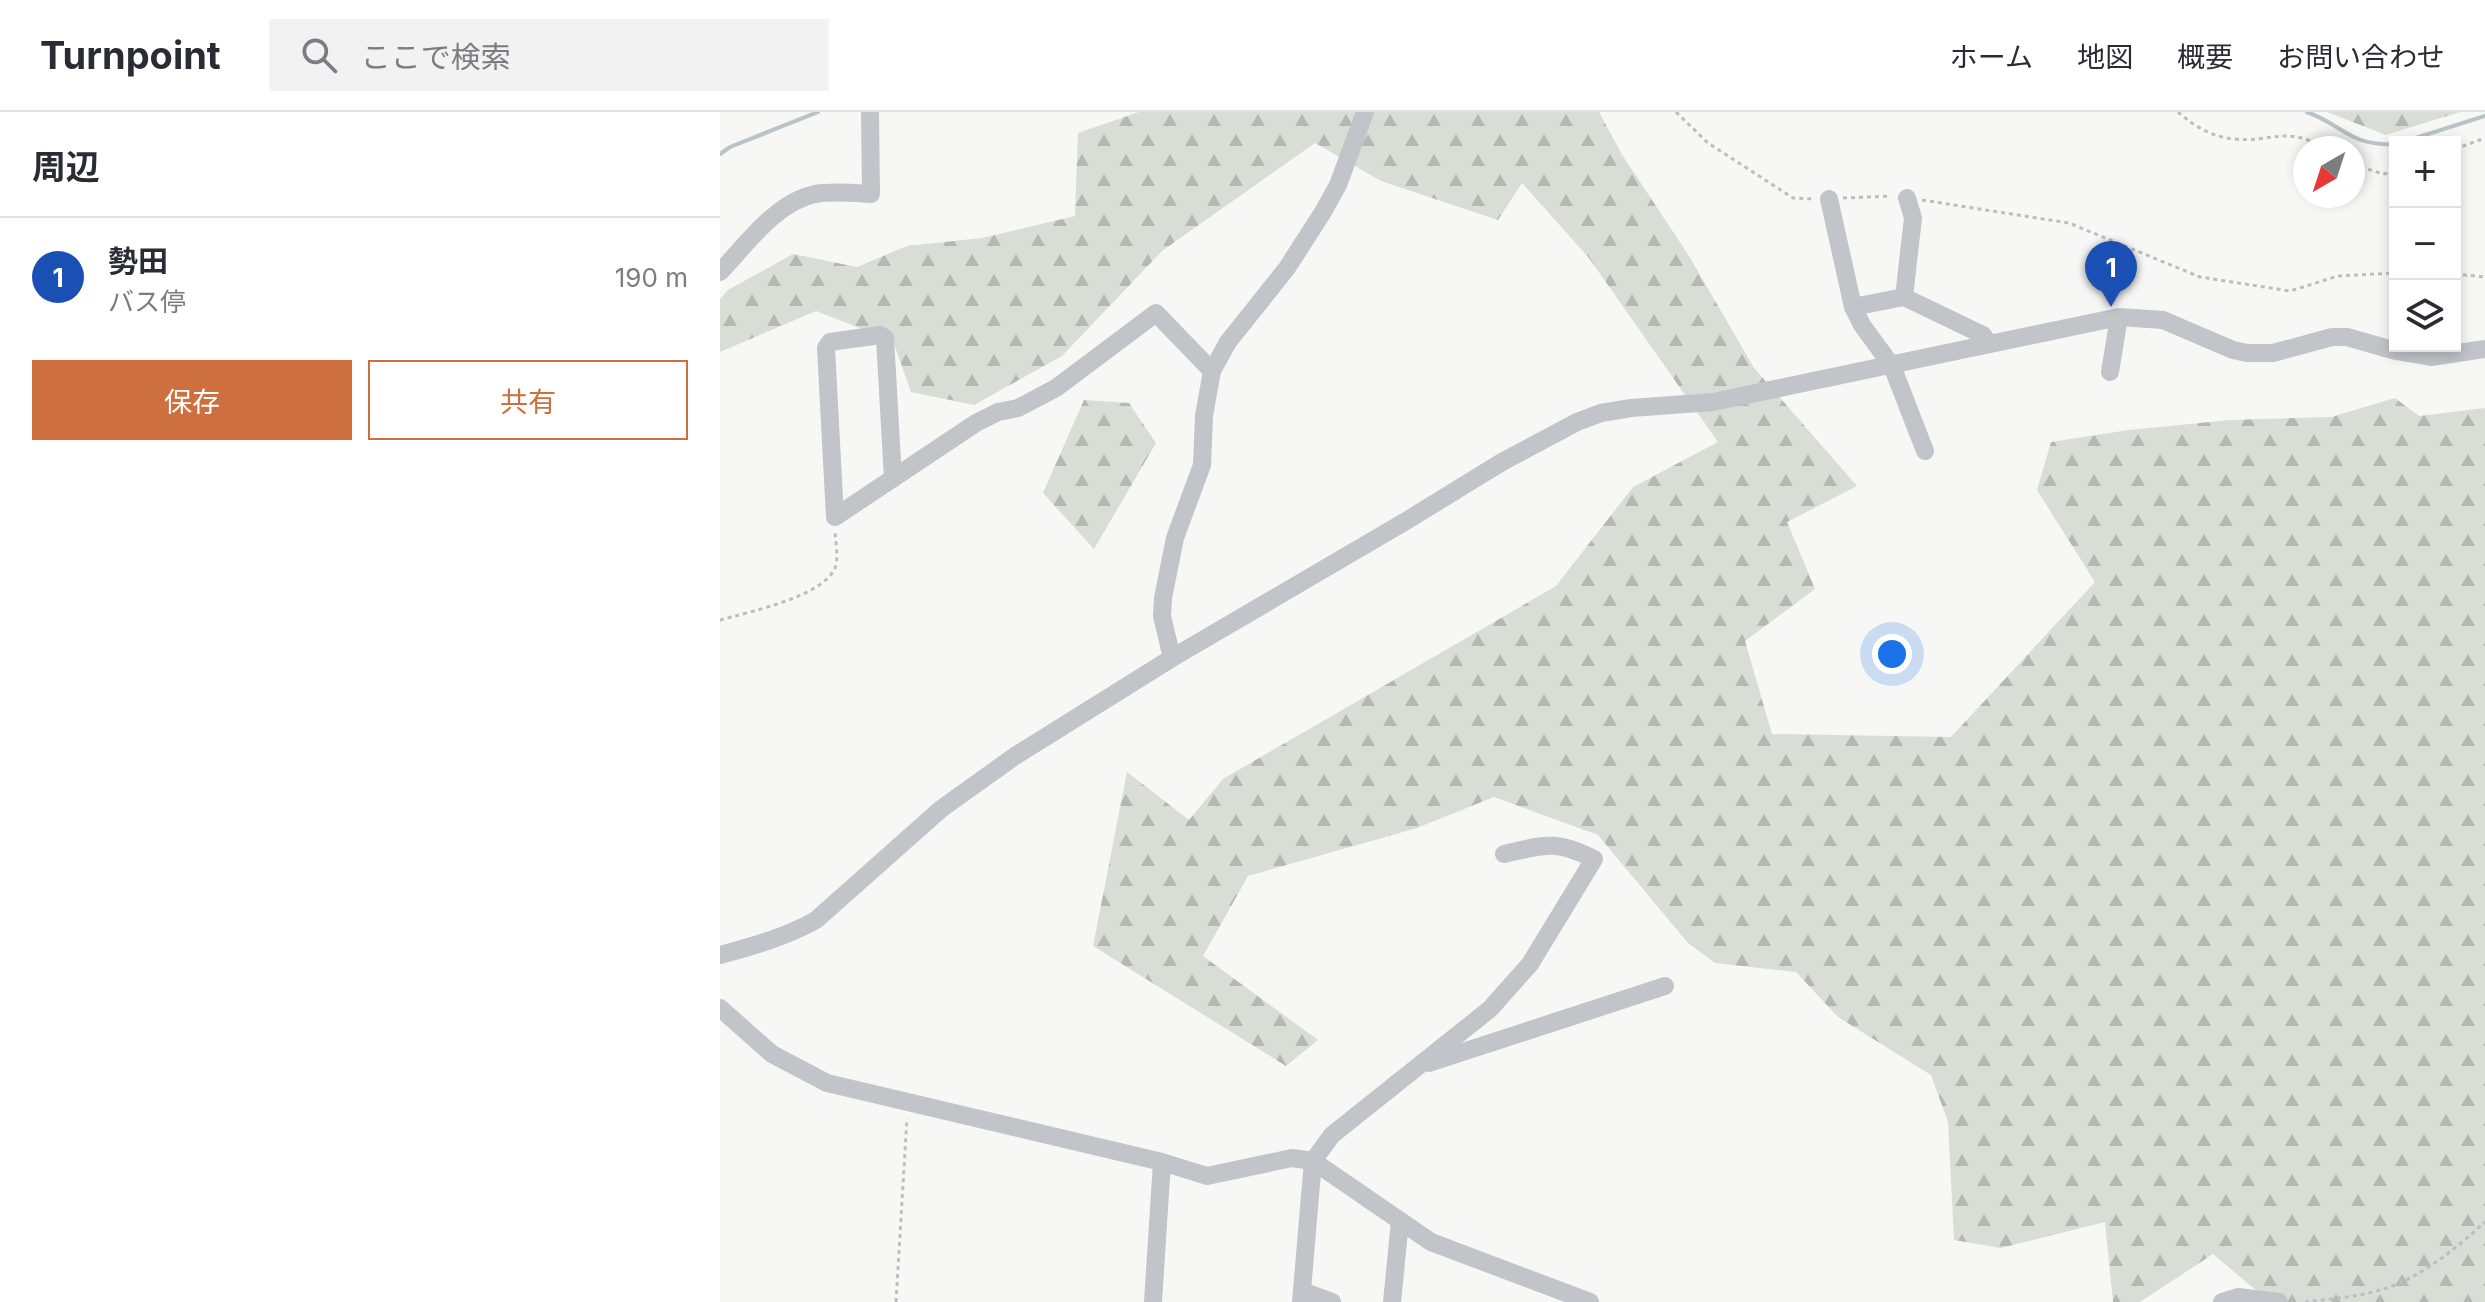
<!DOCTYPE html>
<html lang="ja">
<meta charset="utf-8">
<style>
:root{--surface:#fff;--page:#f2f2f3;--text:#2b2b33;--muted:#7c7c81;--line:#e1e1e2;--accent:#cd6f3e}
body{margin:0;font-family:Inter,"Noto Sans JP",sans-serif;background:var(--page);color:var(--text)}
.controls{position:absolute;right:24px;top:24px;display:grid;overflow:hidden;border-radius:0px;box-shadow:0 4px 12px #0003}
.controls button{width:72px;height:72px;display:grid;place-items:center;padding:0;border:0;border-bottom:2px solid var(--line);background:var(--surface);color:var(--text);font:40px sans-serif}
.compass{position:absolute;left:1573px;top:24px;width:72px;height:72px;border-radius:50%;background:var(--surface);box-shadow:0 4px 12px #0003;rotate:219deg}
.you{position:absolute;left:1172px;top:542px;width:28px;height:28px;margin:-20px;border:6px solid #fff;border-radius:50%;background:#1a73e8;box-shadow:0 0 0 12px #1a73e833}
.badge{display:grid;place-items:center;width:52px;height:52px;border-radius:50%;background:var(--accent);color:#fff;font-size:26px;font-weight:700}
.pin{position:absolute;translate:-50% -66px;filter:drop-shadow(0 2px 4px #0008)}
.pin::after{content:'';position:absolute;top:42px;width:28px;height:24px;background:inherit;clip-path:polygon(0 0,100% 0,50% 100%)}
.list{margin:0;padding:0;list-style:none}
h2{display:flex;justify-content:space-between;align-items:center;height:104px;margin:0;padding:0 32px;font-size:34px}
h2 small{font-size:26px;font-weight:400;color:var(--muted)}
.list li{display:grid;grid-template-columns:52px 1fr auto;gap:24px;align-items:center;box-sizing:border-box;height:120px;padding:0 32px;border-top:2px solid var(--line)}
.list b{display:block;font-size:30px;white-space:nowrap}
.list p{margin:0;font-size:26px;white-space:nowrap;color:var(--muted)}
.list em{font-size:26px;font-style:normal;color:var(--muted)}
.actions{display:flex;gap:16px;padding:24px 32px}
.actions a{flex:1;padding:18px 0;border:2px solid var(--accent);border-radius:0px;text-align:center;font-size:28px;color:var(--accent)}
.actions .main{background:var(--accent);color:#fff}
.icon{flex:none;width:44px;height:44px;fill:none;stroke:currentColor;stroke-width:2;stroke-linecap:round;stroke-linejoin:round}
.map{position:relative;flex:none;width:1765px;height:1190px;overflow:hidden}
header{display:flex;align-items:center;gap:48px;box-sizing:border-box;height:112px;padding:0 40px;background:var(--surface);border-bottom:2px solid var(--line)}
header strong{font-size:38px}
nav{display:flex;gap:44px;margin-inline-start:auto;font-size:28px}
.search{width:560px;height:72px;background:var(--page);display:flex;align-items:center;gap:20px;box-sizing:border-box;padding:0 28px;border-radius:0px;color:var(--muted);font-size:30px}
main{display:flex}
aside{flex:1;background:var(--surface)}
.map>svg:first-child{display:block}
.forest{fill:url(#forest-firs)}
.lines{fill:none;stroke-linecap:round;stroke-linejoin:round}
.stream{stroke:#bac3c7;stroke-width:4}
.path{stroke:#bbbdc0;stroke-width:3;stroke-dasharray:4 4;stroke-linecap:butt}
.minor{stroke:#c1c4c8;stroke-width:18}
</style>
<header>
<strong>Turnpoint</strong>
<div class="search"><svg class="icon" aria-label="search" viewBox="0 0 24 24"><circle cx="10" cy="10" r="6"/><path d="M15 15l6 6"/></svg>ここで検索</div>
<nav><a>ホーム</a><a>地図</a><a>概要</a><a>お問い合わせ</a></nav>
</header>
<main>
<aside>
<h2>周辺<small></small></h2>
<ul class="list">
<li><span class="badge" style="background:#1a4fb4">1</span><div><b>勢田</b><p>バス停</p></div><em>190 m</em></li>
</ul>
<div class="actions"><a class="main">保存</a><a>共有</a></div>
</aside>
<div class="map">
<svg width="1765" height="1190" viewBox="0 0 1765 1190">
<defs>
<pattern id="forest-firs" width="22" height="20" patternUnits="userSpaceOnUse" patternTransform="scale(2)"><rect width="22" height="20" fill="#d8ddd6"/><path d="M5 1l3.5 6h-7zM16 11l3.5 6h-7z" fill="#b3b8b3"/></pattern>
</defs>
<rect width="100%" height="100%" fill="#f7f7f5"/>
<g class="forest">
<path d="M 419,0 L 879,0 L 901,41 L 969,144 L 1034,256 L 1137,374 L 1067,410 L 1095,477 L 1025,529 L 1052,622 L 1231,625 L 1375,470 L 1317,378 L 1331,330 L 1409,318 L 1510,308 L 1611,305 L 1675,286 L 1699,304 L 1765,296 L 1765,1190 L 1550,1190 L 1493,1142 L 1420,1190 L 1393,1190 L 1385,1110 L 1281,1136 L 1234,1128 L 1228,1010 L 1211,963 L 1118,905 L 1076,860 L 995,851 L 968,831 L 878,723 L 774,685 L 697,716 L 528,764 L 483,844 L 598,928 L 566,954 L 373,834 L 407,660 L 469,708 L 503,667 L 836,474 L 913,375 L 998,330 L 869,146 L 802,71 L 778,108 L 661,69 L 595,31 L 442,139 L 342,244 L 254,293 L 191,280 L 173,229 L 96,199 L 0,240 L 0,187 L 8,178 L 73,142 L 137,155 L 187,134 L 262,126 L 355,104 L 358,21 Z"/>
<path d="M 1607,0 L 1740,0 L 1666,23 Z"/>
<path d="M 364,288 L 409,291 L 436,331 L 374,437 L 323,381 Z"/>
</g>
<g class="lines">
<g class="stream">
<path d="M 1587,0 C 1625,14 1629,34 1675,32"/>
<path d="M 1683,30 L 1765,4"/>
<path d="M 0,42 L 10,35 L 98,0"/>
</g>
<g class="path">
<path d="M 956,0 L 988,31 L 1073,86 L 1095,87"/>
<path d="M 1458,0 C 1474,14 1492,25 1514,27 C 1552,31 1565,13 1605,36"/>
<path d="M 1735,37 L 1765,26"/>
<path d="M 1633,52 L 1663,62 L 1675,60"/>
<path d="M 1123,86 L 1171,84"/>
<path d="M 1202,88 L 1349,111 L 1480,165 L 1570,179 L 1618,164 L 1675,161"/>
<path d="M 1735,162 L 1765,165"/>
<path d="M 0,508 C 28,500 108,484 116,453 C 118,443 116,431 115,421"/>
<path d="M 176,1190 L 187,1006"/>
<path d="M 1585,1190 C 1610,1187 1637,1185 1660,1178 C 1701,1166 1734,1138 1765,1110"/>
</g>
<g class="minor">
<path d="M 1109,87 L 1133,195 L 1142,213 L 1172,254 L 1205,339"/>
<path d="M 0,160 C 26,133 56,90 95,82 C 113,79 133,81 151,82 L 150,0"/>
<path d="M 1184,185 L 1193,106 L 1187,86"/>
<path d="M 1133,195 L 1184,185 L 1263,223 L 1269,232"/>
<path d="M 1390,260 L 1399,205"/>
<path d="M 173,367 L 165,226 L 160,223 L 110,230 L 106,236 L 115,405 L 256,311 L 278,300 L 298,296 L 336,276 L 436,201 L 492,259"/>
<path d="M 452,546 L 442,504 L 443,486 L 455,426 L 482,353 L 484,304 L 492,259 L 508,230 L 567,156 L 603,100 L 618,73 L 645,0"/>
<path d="M 0,843 C 33,834 66,825 96,808 L 221,697 L 295,644 L 452,546 L 686,409 L 782,350 L 857,310 L 881,301 L 911,296 L 993,290 L 1399,205 L 1443,208 L 1513,238 L 1527,241 L 1553,241 L 1612,225 L 1627,225 L 1676,239 L 1711,245 L 1765,237"/>
<path d="M 0,896 L 52,942 L 107,971 L 442,1050 L 487,1064 L 572,1046 L 593,1049 L 711,1130 L 870,1190"/>
<path d="M 709,951 L 945,874"/>
<path d="M 582,1179 L 612,1190"/>
<path d="M 433,1190 L 442,1050"/>
<path d="M 581,1190 L 593,1049 L 612,1023 L 770,897 L 810,852 L 874,747 C 835,727 824,733 784,742"/>
<path d="M 672,1190 L 680,1109"/>
<path d="M 1502,1190 L 1518,1185 L 1559,1190"/>
</g>
</g>
</svg>
<div class="controls">
<button>+</button>
<button>−</button>
<button><svg class="icon" aria-label="layers" viewBox="0 0 24 24"><path d="M12 4l9 5-9 5-9-5zM3 14l9 5 9-5"/></svg></button>
</div>
<svg class="compass" viewBox="-18 -18 36 36"><path d="M0-13l5 13h-10z" fill="#e53935"/><path d="M0 13l5-13h-10z" fill="#7c7c81"/></svg>
<div class="you"></div>
<div class="pin badge" style="left:1391px;top:195px;background:#1a4fb4">1</div>
</div>
</main>
